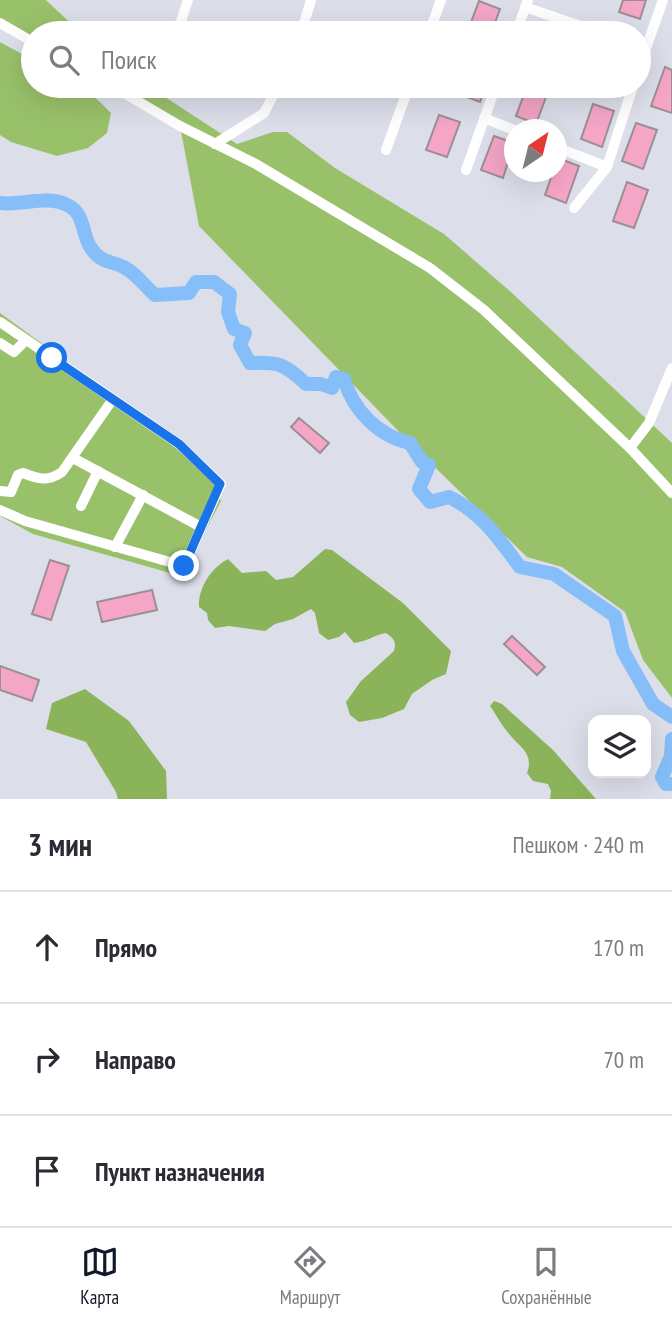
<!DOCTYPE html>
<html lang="ru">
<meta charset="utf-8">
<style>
:root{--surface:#fff;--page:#f7f7f7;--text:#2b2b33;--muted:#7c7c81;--line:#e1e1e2;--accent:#111827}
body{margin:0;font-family:"PT Sans Narrow",sans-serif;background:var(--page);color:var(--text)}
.controls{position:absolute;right:21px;bottom:21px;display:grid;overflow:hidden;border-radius:14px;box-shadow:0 7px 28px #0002}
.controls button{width:63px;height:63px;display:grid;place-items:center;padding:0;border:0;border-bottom:2px solid var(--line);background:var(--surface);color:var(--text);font:35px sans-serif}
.compass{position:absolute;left:504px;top:119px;width:63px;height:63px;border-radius:50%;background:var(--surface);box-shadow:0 7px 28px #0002;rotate:35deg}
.stop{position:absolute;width:21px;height:21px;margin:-16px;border:5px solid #1a73e8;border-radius:50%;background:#fff}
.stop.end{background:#1a73e8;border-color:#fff;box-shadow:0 2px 7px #0008}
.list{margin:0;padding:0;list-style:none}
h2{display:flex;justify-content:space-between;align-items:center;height:91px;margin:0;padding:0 28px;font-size:30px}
h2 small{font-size:23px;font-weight:400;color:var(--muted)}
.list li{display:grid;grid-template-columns:46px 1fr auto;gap:21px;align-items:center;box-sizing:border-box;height:112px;padding:0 28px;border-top:2px solid var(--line)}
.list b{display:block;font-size:26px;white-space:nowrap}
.list em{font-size:23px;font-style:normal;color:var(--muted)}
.icon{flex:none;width:38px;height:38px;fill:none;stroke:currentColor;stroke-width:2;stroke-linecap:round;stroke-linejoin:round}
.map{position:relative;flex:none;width:672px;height:799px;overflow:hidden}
.search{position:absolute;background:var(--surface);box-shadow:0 7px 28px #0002;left:21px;right:21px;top:21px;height:77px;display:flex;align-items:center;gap:18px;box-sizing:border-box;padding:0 24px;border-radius:38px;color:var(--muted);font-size:26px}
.sheet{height:427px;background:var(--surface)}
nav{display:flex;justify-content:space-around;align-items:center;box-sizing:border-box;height:98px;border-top:2px solid var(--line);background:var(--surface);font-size:19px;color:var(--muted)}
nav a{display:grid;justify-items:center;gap:4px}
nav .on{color:var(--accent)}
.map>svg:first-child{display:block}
.green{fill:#99c16a}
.forest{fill:#8bb359}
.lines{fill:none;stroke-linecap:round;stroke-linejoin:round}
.river{stroke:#85bef8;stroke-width:14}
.building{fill:#f5a5c6;stroke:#9b8f93;stroke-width:2}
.minor{stroke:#fff;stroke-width:10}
.route{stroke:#1a73e8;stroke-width:9}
</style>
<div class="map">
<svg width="672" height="799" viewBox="0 0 672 799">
<rect width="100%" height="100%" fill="#dcdfea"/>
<g class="green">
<path d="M 0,0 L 46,0 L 81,33 L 33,33 L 33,42 L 0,23 Z"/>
<path d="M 0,42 L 33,60 L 33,86 C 77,86 79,80 111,113 L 107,133 L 88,148 L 57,156 L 11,142 L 0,135 Z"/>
<path d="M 112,86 L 148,86 L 237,144 L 273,132 L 287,132 L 335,168 L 444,234 L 512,293 L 672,443 L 672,698 L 643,660 L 625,612 L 562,567 L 527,557 L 410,443 L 199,226 L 180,126 Z"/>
<path d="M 0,313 L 139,414 L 215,484 L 221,501 L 187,566 L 170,573 L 33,534 L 0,516 Z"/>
</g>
<g class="forest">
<path d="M 325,549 L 332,550 L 403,603 L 451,651 L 446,674 L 432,680 L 412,694 L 404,709 L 382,718 L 359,722 L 350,715 L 346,702 L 361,681 L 394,651 C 397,641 393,638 386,633 C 374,635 366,642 354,643 L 345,632 L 339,637 L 328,640 L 319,633 L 315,613 L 311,609 L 293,619 L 275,624 L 265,631 L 229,626 L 215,628 L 208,620 L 207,613 L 199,607 C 198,588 211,568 228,559 L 242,573 L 266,571 L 276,580 L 293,577 Z"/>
<path d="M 85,689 L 129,721 L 166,771 L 167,799 L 118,799 L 116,792 L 86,742 L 46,729 L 52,703 Z"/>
<path d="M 494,701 L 502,704 L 553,750 L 596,799 L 550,799 L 551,791 L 548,784 L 533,781 L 527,773 C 534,754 521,748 510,735 C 502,726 497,716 490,706 Z"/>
</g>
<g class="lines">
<g class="river">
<path d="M 0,203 C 22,206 48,194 69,206 C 85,214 82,236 91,248 C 102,265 113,260 127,269 C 137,275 146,287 155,295 L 189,293 L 196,282 L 214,282 L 230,294 L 228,312 L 234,329 L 245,333 L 240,345 L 250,363 C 279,362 285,364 306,384 L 321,384 L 332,388 L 336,377 L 344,379 C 353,410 378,436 410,443 L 422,462 L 429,465 L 419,489 L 430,502 L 449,497 C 482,513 498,538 520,567 L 554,574 L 615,616 L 623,651 L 653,704 L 672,717"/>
<path d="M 672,739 L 671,756 L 662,777 L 666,784 L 672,784"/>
</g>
</g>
<g class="building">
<path d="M 623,0 L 646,0 L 640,19 L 619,12 Z"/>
<path d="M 479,1 L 500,9 L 491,33 L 467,33 Z"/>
<path d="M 665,67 L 672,70 L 672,113 L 651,106 Z"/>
<path d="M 463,86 L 486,86 L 480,102 L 459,94 Z"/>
<path d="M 527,86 L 541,86 L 549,89 L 536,124 L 516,116 Z"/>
<path d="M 593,104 L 614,111 L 602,147 L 581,139 Z"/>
<path d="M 439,115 L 460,122 L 447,157 L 426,150 Z"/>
<path d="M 636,123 L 657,130 L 643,169 L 622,161 Z"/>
<path d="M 494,136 L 514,143 L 503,178 L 481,170 Z"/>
<path d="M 558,158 L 579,166 L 566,203 L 545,195 L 553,172 L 556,172 Z"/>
<path d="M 627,182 L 648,190 L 634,228 L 613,221 Z"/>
<path d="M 299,418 L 329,443 L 320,453 L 291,427 Z"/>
<path d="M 50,560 L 69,566 L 51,620 L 32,614 Z"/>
<path d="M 152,590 L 157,610 L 102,622 L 97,602 Z"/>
<path d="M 512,636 L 545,667 L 537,675 L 504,644 Z"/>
<path d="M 0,666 L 39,680 L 32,701 L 0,690 Z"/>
</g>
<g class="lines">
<g class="minor">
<path d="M 525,7 L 601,33"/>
<path d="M 0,23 L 33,42"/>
<path d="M 177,33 L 188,0"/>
<path d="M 301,33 L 311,0"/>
<path d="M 429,33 L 441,0"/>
<path d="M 516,33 L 528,0"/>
<path d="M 639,68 L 663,0"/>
<path d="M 112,86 L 180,126 L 256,164 L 430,268 L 484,310 L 630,448 L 672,493"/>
<path d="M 134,98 L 146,86"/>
<path d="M 484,118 L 514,130"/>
<path d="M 215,144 L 264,113 L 278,86"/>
<path d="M 556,147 L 607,167"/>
<path d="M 386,150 L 409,86"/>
<path d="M 466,170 L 496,86"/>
<path d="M 574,208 L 607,167 L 633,86"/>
<path d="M 0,322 L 179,444 L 221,484 L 184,566 L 25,521 L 0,510"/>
<path d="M 0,343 L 14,352 L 26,340"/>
<path d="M 630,448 L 649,423 L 672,368"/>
<path d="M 73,458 L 201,527"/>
<path d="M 0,491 L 11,492 L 18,475 L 23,473 C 38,479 48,482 62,472 L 113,399"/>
<path d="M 81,506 L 98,471"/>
<path d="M 115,547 L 143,495"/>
</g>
</g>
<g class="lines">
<path class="route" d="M 52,358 L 179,444 L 220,484 L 184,566"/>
</g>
</svg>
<div class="controls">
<button><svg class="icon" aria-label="layers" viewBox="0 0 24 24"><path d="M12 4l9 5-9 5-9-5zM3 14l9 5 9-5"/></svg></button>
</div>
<svg class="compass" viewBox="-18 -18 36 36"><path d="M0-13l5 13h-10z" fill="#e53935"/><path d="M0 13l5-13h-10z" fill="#7c7c81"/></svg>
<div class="stop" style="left:52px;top:358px"></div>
<div class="stop end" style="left:184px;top:566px"></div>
<div class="search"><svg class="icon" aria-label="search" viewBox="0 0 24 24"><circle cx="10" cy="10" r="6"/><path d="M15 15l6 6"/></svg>Поиск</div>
</div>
<section class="sheet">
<h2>3 мин<small>Пешком · 240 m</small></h2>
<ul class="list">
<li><svg class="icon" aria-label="ahead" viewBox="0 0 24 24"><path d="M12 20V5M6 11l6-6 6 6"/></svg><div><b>Прямо</b></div><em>170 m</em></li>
<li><svg class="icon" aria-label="right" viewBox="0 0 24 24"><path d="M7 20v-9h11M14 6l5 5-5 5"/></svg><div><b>Направо</b></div><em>70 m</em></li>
<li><svg class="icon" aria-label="arrive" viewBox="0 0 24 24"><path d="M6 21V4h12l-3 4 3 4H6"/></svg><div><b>Пункт назначения</b></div></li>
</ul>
</section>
<nav>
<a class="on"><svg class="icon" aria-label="map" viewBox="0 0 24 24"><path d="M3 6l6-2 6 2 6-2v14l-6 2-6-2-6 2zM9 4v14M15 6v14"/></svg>Карта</a>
<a><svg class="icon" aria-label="directions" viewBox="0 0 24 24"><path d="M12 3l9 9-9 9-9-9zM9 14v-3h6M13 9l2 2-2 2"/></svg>Маршрут</a>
<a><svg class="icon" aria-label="saved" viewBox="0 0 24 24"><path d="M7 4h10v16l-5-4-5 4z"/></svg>Сохранённые</a>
</nav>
